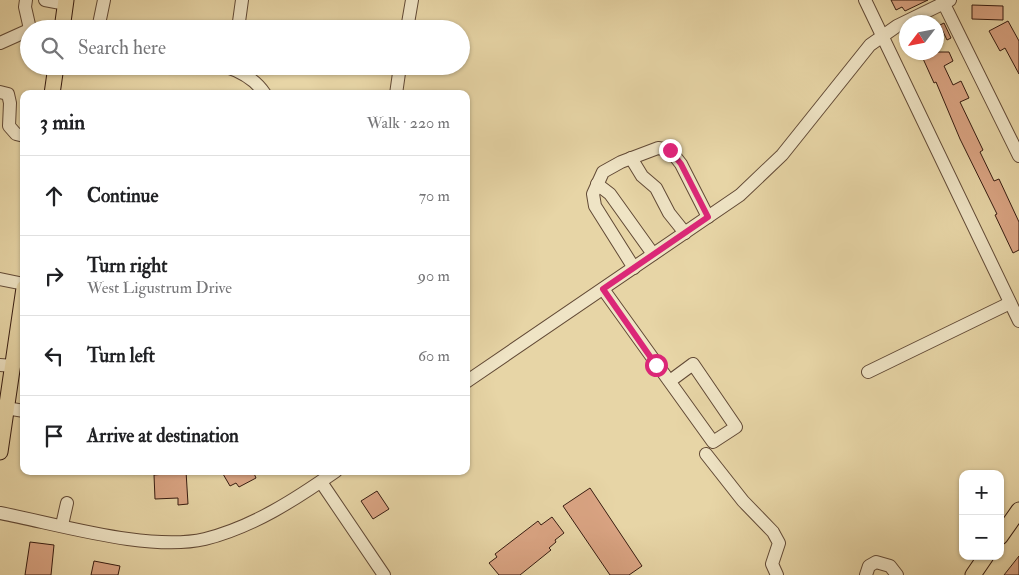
<!DOCTYPE html>
<meta charset="utf-8">
<style>
:root{--surface:#fff;--page:#f6f6f6;--text:#202124;--muted:#757577;--line:#e0e0e0}
body{margin:0;font-family:"IM FELL Double Pica",serif;background:var(--page);color:var(--text)}
.controls{position:absolute;right:15px;bottom:15px;display:grid;overflow:hidden;border-radius:10px;box-shadow:0 1px 4px #0004}
.controls button{width:45px;height:45px;display:grid;place-items:center;padding:0;border:0;border-bottom:1px solid var(--line);background:var(--surface);color:var(--text);font:25px sans-serif}
.compass{position:absolute;left:899px;top:15px;width:45px;height:45px;border-radius:50%;background:var(--surface);box-shadow:0 1px 4px #0004;rotate:238deg}
.stop{position:absolute;width:15px;height:15px;margin:-11px;border:4px solid #db2777;border-radius:50%;background:#fff}
.stop.end{background:#db2777;border-color:#fff;box-shadow:0 1px 5px #0008}
.list{margin:0;padding:0;list-style:none}
h2{display:flex;justify-content:space-between;align-items:center;height:65px;margin:0;padding:0 20px;font-size:21px}
h2 small{font-size:16px;font-weight:400;color:var(--muted)}
.list li{display:grid;grid-template-columns:32px 1fr auto;gap:15px;align-items:center;box-sizing:border-box;height:80px;padding:0 20px;border-top:1px solid var(--line)}
.list b{display:block;font-size:19px;white-space:nowrap}
.list p{margin:0;font-size:16px;white-space:nowrap;color:var(--muted)}
.list em{font-size:16px;font-style:normal;color:var(--muted)}
.icon{flex:none;width:28px;height:28px;fill:none;stroke:currentColor;stroke-width:2;stroke-linecap:round;stroke-linejoin:round}
.map{position:relative;flex:none;width:1019px;height:575px;overflow:hidden}
.search{position:absolute;background:var(--surface);box-shadow:0 1px 4px #0004;left:20px;top:20px;width:450px;height:55px;display:flex;align-items:center;gap:12px;box-sizing:border-box;padding:0 18px;border-radius:28px;color:var(--muted);font-size:19px}
.panel{position:absolute;background:var(--surface);box-shadow:0 1px 4px #0004;left:20px;top:90px;width:450px;height:385px;border-radius:10px}
.map>svg:first-child{display:block}
.building{fill:#daa483;stroke:#361b10}
.lines{fill:none;stroke-linecap:round;stroke-linejoin:round}
.minor-casing{stroke:#624a36;stroke-width:14}
.major-casing{stroke:#361b10;stroke-width:17}
.minor{stroke:#efe4c5;stroke-width:12}
.major{stroke:#e7d5a6;stroke-width:15}
.route{stroke:#db2777;stroke-width:6}
</style>
<div class="map">
<svg width="1019" height="575" viewBox="0 0 1019 575">
<rect width="100%" height="100%" fill="#e7d5a6"/>
<filter id="stains"><feTurbulence type="fractalNoise" baseFrequency=".004" numOctaves="4"/><feColorMatrix values="0 0 0 0 .2 0 0 0 0 .09 0 0 0 0 .02 0 0 0 .5 -.17"/></filter>
<radialGradient id="worn" r=".72"><stop offset=".6" stop-color="#630" stop-opacity="0"/><stop offset="1" stop-color="#630" stop-opacity=".3"/></radialGradient>
<g class="building">
<path d="M 891,0 L 928,0 L 905,11 L 902,7 L 896,10 Z"/>
<path d="M 972,5 L 1003,6 L 1003,20 L 972,19 Z"/>
<path d="M 1008,21 L 1019,41 L 1019,74 L 1005,48 L 1000,51 L 989,31 Z"/>
<path d="M 944,23 L 951,38 L 947,40 L 940,25 Z"/>
<path d="M 920,52 L 949,52 L 953,61 L 944,66 L 953,85 L 961,81 L 969,98 L 960,102 L 983,150 L 980,152 L 994,181 L 999,179 L 1019,222 L 1019,250 L 1013,253 L 995,215 L 997,214 L 960,139 L 936,82 L 934,83 Z"/>
<path d="M 175,471 L 186,471 L 188,504 L 178,505 L 178,498 L 155,499 L 154,475 L 175,473 Z"/>
<path d="M 228,471 L 253,471 L 256,478 L 239,487 L 236,483 L 230,486 L 223,474 Z"/>
<path d="M 590,488 L 642,566 L 629,575 L 610,575 L 563,506 Z"/>
<path d="M 377,491 L 389,509 L 373,519 L 361,501 Z"/>
<path d="M 552,517 L 564,533 L 555,540 L 556,542 L 549,548 L 551,550 L 520,575 L 499,575 L 489,563 L 497,557 L 495,554 L 538,521 L 541,525 Z"/>
<path d="M 30,542 L 54,545 L 51,575 L 25,575 Z"/>
<path d="M 1019,556 L 1019,575 L 1004,575 Z"/>
<path d="M 94,561 L 120,566 L 118,575 L 91,575 Z"/>
</g>
<g class="lines">
<defs>
<g id="minor">
<path d="M 26,0 L 25,7 L 30,29"/>
<path d="M 45,0 L 66,4"/>
<path d="M 865,0 L 1019,321"/>
<path d="M 942,0 L 1019,156"/>
<path d="M 98,29 L 104,0"/>
<path d="M 238,29 L 242,0"/>
<path d="M 407,29 L 412,0"/>
<path d="M 0,43 L 29,30"/>
<path d="M 224,66 C 240,71 256,80 265,94"/>
<path d="M 0,92 L 8,94 L 10,103 L 9,126 L 16,134 L 24,136"/>
<path d="M 396,94 L 400,66"/>
<path d="M 631,158 L 642,176 L 656,188 L 669,213 L 685,233"/>
<path d="M 597,184 L 610,194 L 653,254"/>
<path d="M 634,268 L 595,206 L 593,194 L 603,172 L 621,162 L 658,148 L 670,150 L 681,164 L 708,217"/>
<path d="M 0,279 L 24,284"/>
<path d="M 603,289 L 713,442 L 736,427 L 693,364 L 670,381"/>
<path d="M 0,365 L 13,366"/>
<path d="M 868,372 L 1010,303"/>
<path d="M 466,382 L 740,195 L 782,155 L 870,45 L 897,26 L 950,0"/>
<path d="M 6,408 L 24,411"/>
<path d="M 706,454 L 743,501 L 773,532 L 779,543 L 772,564 L 777,575"/>
<path d="M 321,482 L 384,575"/>
<path d="M 0,513 C 58,524 149,552 205,539 C 253,527 296,499 336,471"/>
<path d="M 62,525 L 67,503"/>
<path d="M 866,575 L 869,566 L 876,562 L 890,566 L 897,575"/>
</g>
<g id="major">
<path d="M 62,29 L 66,0"/>
<path d="M 52,94 L 56,66"/>
<path d="M 0,452 L 24,288"/>
<path d="M 1000,537 L 1019,510"/>
<path d="M 973,575 L 986,556"/>
</g>
</defs>
<use href="#minor" class="minor-casing"/>
<use href="#major" class="major-casing"/>
<use href="#minor" class="minor"/>
<use href="#major" class="major"/>
</g>
<g class="lines">
<path class="route" d="M 656,365 L 603,289 L 708,217 L 681,164 L 670,150"/>
</g>
<rect width="100%" height="100%" filter="url(#stains)"/>
<rect width="100%" height="100%" fill="url(#worn)"/>
</svg>
<div class="controls">
<button>+</button>
<button>−</button>
</div>
<svg class="compass" viewBox="-18 -18 36 36"><path d="M0-13l5 13h-10z" fill="#e53935"/><path d="M0 13l5-13h-10z" fill="#757577"/></svg>
<div class="stop" style="left:656px;top:365px"></div>
<div class="stop end" style="left:670px;top:150px"></div>
<div class="search"><svg class="icon" aria-label="search" viewBox="0 0 24 24"><circle cx="10" cy="10" r="6"/><path d="M15 15l6 6"/></svg>Search here</div>
<section class="panel">
<h2>3 min<small>Walk · 220 m</small></h2>
<ul class="list">
<li><svg class="icon" aria-label="ahead" viewBox="0 0 24 24"><path d="M12 20V5M6 11l6-6 6 6"/></svg><div><b>Continue</b></div><em>70 m</em></li>
<li><svg class="icon" aria-label="right" viewBox="0 0 24 24"><path d="M7 20v-9h11M14 6l5 5-5 5"/></svg><div><b>Turn right</b><p>West Ligustrum Drive</p></div><em>90 m</em></li>
<li><svg class="icon" aria-label="left" viewBox="0 0 24 24"><path d="M17 20v-9H6M10 6l-5 5 5 5"/></svg><div><b>Turn left</b></div><em>60 m</em></li>
<li><svg class="icon" aria-label="arrive" viewBox="0 0 24 24"><path d="M6 21V4h12l-3 4 3 4H6"/></svg><div><b>Arrive at destination</b></div></li>
</ul>
</section>
</div>
